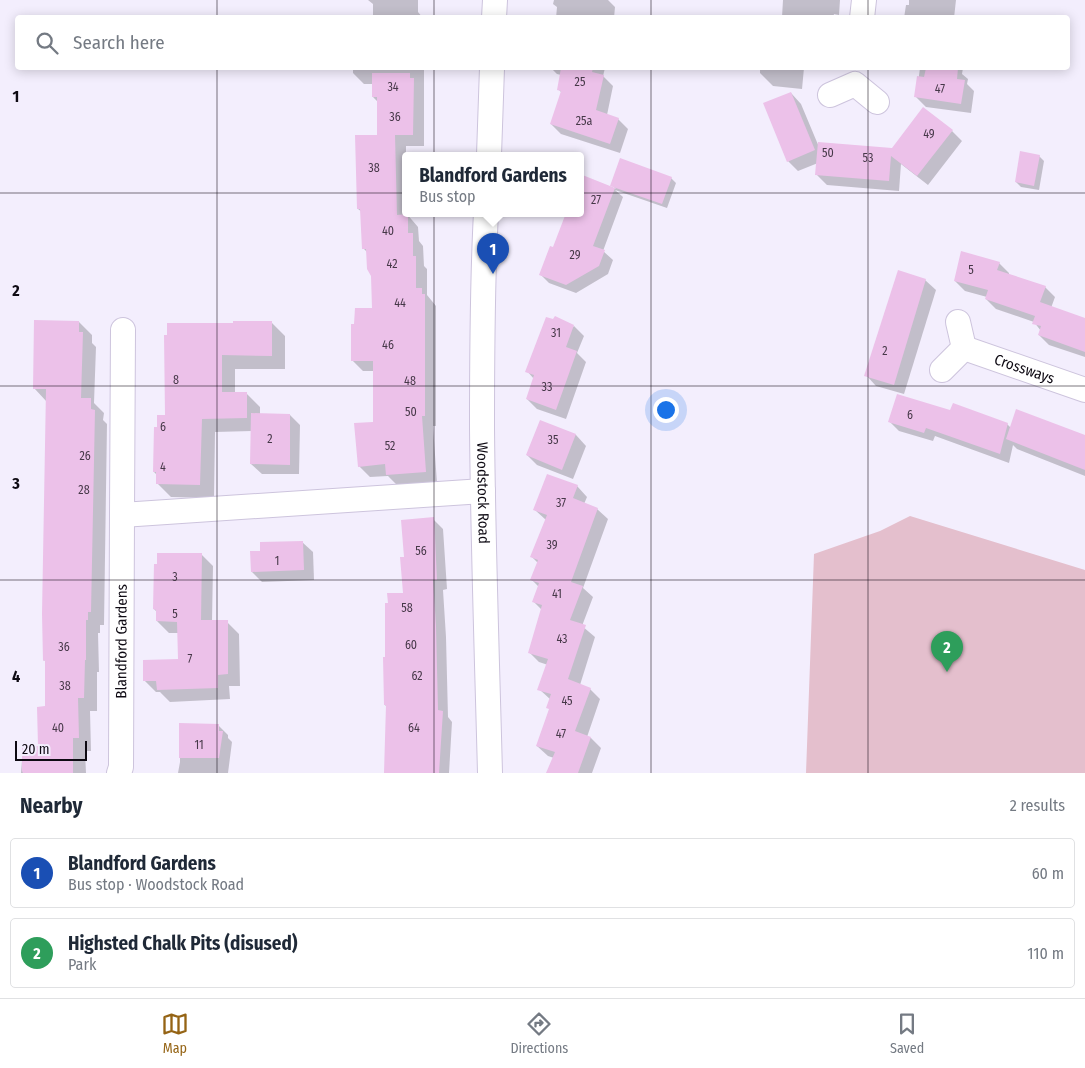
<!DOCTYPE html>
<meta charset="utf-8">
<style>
:root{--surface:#fff;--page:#f6f6f7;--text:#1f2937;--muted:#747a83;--line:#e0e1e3;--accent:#956415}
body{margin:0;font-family:"Fira Sans Condensed",sans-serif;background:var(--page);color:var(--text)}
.scale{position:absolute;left:15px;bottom:12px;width:72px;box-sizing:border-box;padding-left:5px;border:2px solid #0e0a13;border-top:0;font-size:14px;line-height:18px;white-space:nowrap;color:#0e0a13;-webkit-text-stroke:4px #f3eefd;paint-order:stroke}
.you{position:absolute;left:665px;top:409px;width:18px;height:18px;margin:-12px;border:4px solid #fff;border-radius:50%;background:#1a73e8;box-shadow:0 0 0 8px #1a73e833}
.badge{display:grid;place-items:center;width:32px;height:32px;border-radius:50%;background:var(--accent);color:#fff;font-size:16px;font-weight:700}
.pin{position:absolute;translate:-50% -41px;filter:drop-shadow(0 1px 2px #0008)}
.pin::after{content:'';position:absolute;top:26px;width:18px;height:15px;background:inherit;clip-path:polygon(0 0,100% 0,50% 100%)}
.popup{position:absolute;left:402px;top:152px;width:182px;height:65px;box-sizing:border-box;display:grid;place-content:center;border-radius:5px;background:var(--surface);filter:drop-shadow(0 1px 4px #0005);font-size:16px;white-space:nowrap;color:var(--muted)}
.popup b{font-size:19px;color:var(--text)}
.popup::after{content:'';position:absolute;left:50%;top:100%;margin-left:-10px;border:10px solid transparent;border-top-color:var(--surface)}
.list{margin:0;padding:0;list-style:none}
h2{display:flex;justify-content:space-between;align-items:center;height:65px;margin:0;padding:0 20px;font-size:21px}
h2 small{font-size:16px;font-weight:400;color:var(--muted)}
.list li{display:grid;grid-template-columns:32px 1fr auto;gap:15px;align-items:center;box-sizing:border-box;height:70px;margin:0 10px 10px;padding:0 10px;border:1px solid var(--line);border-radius:5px}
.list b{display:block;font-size:19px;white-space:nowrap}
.list p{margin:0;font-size:16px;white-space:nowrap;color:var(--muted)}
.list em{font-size:16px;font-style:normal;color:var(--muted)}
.icon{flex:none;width:28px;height:28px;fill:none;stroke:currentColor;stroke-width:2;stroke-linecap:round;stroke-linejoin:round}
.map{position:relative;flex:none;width:1085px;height:773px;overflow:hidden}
.search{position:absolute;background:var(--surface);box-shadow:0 2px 12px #0003;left:15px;right:15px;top:15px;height:55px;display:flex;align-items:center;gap:12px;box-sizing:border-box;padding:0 18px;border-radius:5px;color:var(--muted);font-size:19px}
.sheet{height:225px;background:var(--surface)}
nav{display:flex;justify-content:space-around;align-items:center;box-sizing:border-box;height:70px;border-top:1px solid var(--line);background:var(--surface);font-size:14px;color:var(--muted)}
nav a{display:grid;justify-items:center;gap:2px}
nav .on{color:var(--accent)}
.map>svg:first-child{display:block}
.green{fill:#e4bfcd}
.shadow{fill:#0003}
.building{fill:#ecc1e9}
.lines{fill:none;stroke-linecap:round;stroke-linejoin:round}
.minor-casing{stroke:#cdc4dd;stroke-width:26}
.minor{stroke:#fff;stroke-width:24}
.grid{fill:none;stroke:#0e0a13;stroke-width:1;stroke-opacity:0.55}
.labels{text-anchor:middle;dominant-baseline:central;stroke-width:5;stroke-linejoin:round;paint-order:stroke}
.number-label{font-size:12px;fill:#463848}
.street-label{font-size:15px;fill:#0e0a13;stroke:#f3eefd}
.grid-label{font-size:16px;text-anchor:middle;font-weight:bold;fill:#0e0a13;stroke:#f3eefd;stroke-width:5;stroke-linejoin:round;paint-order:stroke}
</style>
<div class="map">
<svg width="1085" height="773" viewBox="0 0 1085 773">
<rect width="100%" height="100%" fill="#f3eefd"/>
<path class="green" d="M 910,516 L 1085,570 L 1085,773 L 806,773 L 814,554 L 880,531 Z"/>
<g class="shadow">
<path d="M 368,0 L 418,0 L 418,12 L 423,18 L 373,18 L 373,4 Z"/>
<path d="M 554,0 L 608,0 L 615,7 L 614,18 L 556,18 L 557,7 L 553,4 Z"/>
<path d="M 783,0 L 840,0 L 839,15 L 834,14 L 833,18 L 766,18 L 767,15 L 782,17 Z"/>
<path d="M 909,0 L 956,0 L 954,18 L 904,18 L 906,5 L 909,5 Z"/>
<path d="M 353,68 L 426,68 L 424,68 L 424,146 L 406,146 L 406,213 L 418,227 L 419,241 L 423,246 L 424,266 L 427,269 L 427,295 L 436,306 L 436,426 L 433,426 L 437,483 L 398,486 L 388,476 L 370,477 L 359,466 L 374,423 L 374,371 L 363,371 L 352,360 L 356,325 L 373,309 L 372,276 L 368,253 L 364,249 L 362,212 L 358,209 L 378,136 L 378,102 L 373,97 L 373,84 L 364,84 L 353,73 Z"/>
<path d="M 551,68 L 605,68 L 603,76 L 613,86 L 607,115 L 618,119 L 628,129 L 620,153 L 561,134 L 551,124 L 562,93 L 558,89 L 561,75 L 557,74 Z"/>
<path d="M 760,68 L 804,68 L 802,89 L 773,86 L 760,73 Z"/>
<path d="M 920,68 L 963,68 L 962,74 L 968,79 L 967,84 L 974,91 L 971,113 L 926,107 L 916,97 Z"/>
<path d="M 791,93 L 801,104 L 819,147 L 893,149 L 952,131 L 962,141 L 928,185 L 901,164 L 899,191 L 827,185 L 817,175 L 818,163 L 798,171 L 788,161 Z"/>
<path d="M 1039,156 L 1044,161 L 1039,190 L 1021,187 L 1016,182 Z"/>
<path d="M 581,176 L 616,189 L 612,185 L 671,178 L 676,183 L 667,208 L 615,190 L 623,197 L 603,251 L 613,260 L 608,274 L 576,293 L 549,283 L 541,275 L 553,249 L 567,213 L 580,213 Z"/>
<path d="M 999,263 L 1009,273 L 1009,275 L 1045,287 L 1055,297 L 1051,308 L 1085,319 L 1085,357 L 1049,345 L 1039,335 L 1041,331 L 1034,322 L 996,309 L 986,299 L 987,297 L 965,291 L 955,281 Z"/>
<path d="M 925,280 L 936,290 L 904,394 L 876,386 L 866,375 Z"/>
<path d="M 79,322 L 92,335 L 92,343 L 96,347 L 94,403 L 104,413 L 103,420 L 107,424 L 104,625 L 100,625 L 100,633 L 98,633 L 99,672 L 97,672 L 97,711 L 90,711 L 91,751 L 85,751 L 86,773 L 21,773 L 23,748 L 40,748 L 46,707 L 46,662 L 44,660 L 47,402 L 34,388 Z"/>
<path d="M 272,323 L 285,336 L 285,369 L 235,369 L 235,393 L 246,393 L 260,407 L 260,415 L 290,415 L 300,425 L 299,474 L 262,474 L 251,464 L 252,431 L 215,432 L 214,498 L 171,497 L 157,483 L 157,475 L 154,472 L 158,428 L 166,416 L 165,336 Z"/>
<path d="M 574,326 L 584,336 L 577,353 L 586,362 L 566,419 L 537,409 L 527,399 L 534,379 L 527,371 Z"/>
<path d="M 951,411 L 1007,424 L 1011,428 L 1085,437 L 1085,476 L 1017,449 L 1013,445 L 1009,463 L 935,436 L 933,441 L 899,431 L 890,422 Z"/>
<path d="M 540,422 L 576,435 L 586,446 L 573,479 L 537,465 L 527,455 Z"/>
<path d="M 577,486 L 587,497 L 584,504 L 597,509 L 608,519 L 583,588 L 593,597 L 582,626 L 595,637 L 580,685 L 590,689 L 600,699 L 587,737 L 591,738 L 601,748 L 592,773 L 547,773 L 554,758 L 548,756 L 537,746 L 550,710 L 551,700 L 539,689 L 548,665 L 539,662 L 529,652 L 542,610 L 533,601 L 539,587 L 532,580 L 538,563 L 532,557 L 546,520 L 535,510 Z"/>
<path d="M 433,519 L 443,529 L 447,589 L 443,590 L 446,637 L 448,717 L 452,722 L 449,773 L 411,773 L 387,707 L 385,705 L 386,658 L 404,594 L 405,558 Z"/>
<path d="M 302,542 L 313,552 L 314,580 L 262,582 L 252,572 L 262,552 Z"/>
<path d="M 201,554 L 213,566 L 212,622 L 227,622 L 239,634 L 240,686 L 229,686 L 230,699 L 170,702 L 160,692 L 156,692 L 144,680 L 179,661 L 178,633 L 169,633 L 157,621 L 157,612 L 154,609 Z"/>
<path d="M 180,725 L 218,725 L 228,735 L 228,738 L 232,742 L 228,773 L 178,773 L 180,762 Z"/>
</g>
<g class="building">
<path d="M 561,68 L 593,68 L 592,72 L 604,75 L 596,110 L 619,118 L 610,144 L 550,124 L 561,91 L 557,90 Z"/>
<path d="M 926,68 L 958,68 L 957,79 L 965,80 L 961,104 L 914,97 L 917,76 L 924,77 Z"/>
<path d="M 372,73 L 410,73 L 410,78 L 414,78 L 413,135 L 395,135 L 397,215 L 408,214 L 408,233 L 413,233 L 413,256 L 416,256 L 416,288 L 422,288 L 422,294 L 425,294 L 425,416 L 422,416 L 426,472 L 386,475 L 385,464 L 358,467 L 354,423 L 373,422 L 373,361 L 351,361 L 351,324 L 354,324 L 355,308 L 372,308 L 371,276 L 367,269 L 366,249 L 362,249 L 360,209 L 357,209 L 355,135 L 377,135 L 377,97 L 372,97 Z"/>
<path d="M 791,92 L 815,150 L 787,162 L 763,103 Z"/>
<path d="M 923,107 L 953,130 L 917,176 L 891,156 L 889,181 L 815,175 L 818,142 L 892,148 Z"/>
<path d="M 1020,151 L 1040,155 L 1034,186 L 1015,182 Z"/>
<path d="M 620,158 L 672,177 L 662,204 L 610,186 Z"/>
<path d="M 580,174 L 615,188 L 593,246 L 605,250 L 599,266 L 566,285 L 539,275 L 550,246 L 553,247 L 566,213 L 580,213 Z"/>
<path d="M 961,251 L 1000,262 L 997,270 L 1046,286 L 1040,302 L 1085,318 L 1085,352 L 1038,335 L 1041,326 L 1032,324 L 1035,316 L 985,299 L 988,290 L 954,281 Z"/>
<path d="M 898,270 L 926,279 L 894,385 L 864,376 Z"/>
<path d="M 555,316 L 574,325 L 566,347 L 577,351 L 556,410 L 526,399 L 534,375 L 525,372 L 546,317 L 553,319 Z"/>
<path d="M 34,320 L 79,321 L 79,332 L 83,332 L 81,398 L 91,398 L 91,409 L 95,410 L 91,612 L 88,612 L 88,620 L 86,620 L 86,660 L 85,660 L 84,698 L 78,698 L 79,738 L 73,738 L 73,773 L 23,773 L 22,771 L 22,747 L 38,746 L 37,707 L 45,706 L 45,660 L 43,661 L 42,614 L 46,389 L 33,389 Z"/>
<path d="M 233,321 L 272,321 L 272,356 L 222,355 L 222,392 L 247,392 L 247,418 L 202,419 L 200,485 L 156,484 L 156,472 L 153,472 L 154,427 L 157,427 L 157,415 L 165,415 L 164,335 L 167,335 L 167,323 L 233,323 Z"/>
<path d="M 897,394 L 950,410 L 953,403 L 1008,423 L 1000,454 L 926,428 L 924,433 L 888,422 Z"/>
<path d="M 1016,409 L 1085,435 L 1085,470 L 1006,439 Z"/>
<path d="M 251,413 L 290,414 L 290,465 L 250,464 Z"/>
<path d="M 540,420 L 576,434 L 562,470 L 526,455 Z"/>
<path d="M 547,474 L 578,485 L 573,498 L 598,508 L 571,582 L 583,586 L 570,620 L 586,625 L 568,679 L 591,688 L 575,731 L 591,737 L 578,773 L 546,773 L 555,752 L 536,746 L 549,709 L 546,708 L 551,694 L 537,690 L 548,659 L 528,653 L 542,605 L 532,602 L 539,583 L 530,580 L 538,560 L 530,557 L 547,515 L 533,510 Z"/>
<path d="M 434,517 L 437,580 L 433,580 L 436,626 L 438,710 L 443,711 L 439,773 L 384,773 L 386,705 L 384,705 L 383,657 L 385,657 L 385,603 L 388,603 L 387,593 L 403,593 L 400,557 L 404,557 L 401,520 Z"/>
<path d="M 303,541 L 304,570 L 251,572 L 250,551 L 260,551 L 260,542 Z"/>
<path d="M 157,553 L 202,553 L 201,620 L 228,620 L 228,674 L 218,675 L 218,688 L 157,690 L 156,681 L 143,681 L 143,660 L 178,659 L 177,622 L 156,621 L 156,610 L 153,609 L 154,564 L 157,564 Z"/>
<path d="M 179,723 L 219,724 L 219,731 L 223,731 L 219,758 L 179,758 Z"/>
</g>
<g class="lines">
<defs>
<g id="minor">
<path d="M 494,18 L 495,0"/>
<path d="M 862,18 L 864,0"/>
<path d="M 830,95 L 855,84 L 877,102"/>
<path d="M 489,155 L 492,68"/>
<path id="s1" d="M 486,213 C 482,285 482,356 482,428 C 483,543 487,658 490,773"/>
<path d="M 123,330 L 122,515 L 483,491"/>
<path id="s2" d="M 964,348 L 1085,390"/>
<path d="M 942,370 L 964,348 L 958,322"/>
<path id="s3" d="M 119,773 L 121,767 L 122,515"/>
</g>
</defs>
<use href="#minor" class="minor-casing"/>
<use href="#minor" class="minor"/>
</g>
<path class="grid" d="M 217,0 L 217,18M 434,0 L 434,18M 651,0 L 651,18M 868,0 L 868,18M 217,68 L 217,773M 434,68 L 434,773M 651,68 L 651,773M 868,68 L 868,773M 0,193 L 1085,193M 0,386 L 1085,386M 0,580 L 1085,580"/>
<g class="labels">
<g class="number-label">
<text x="580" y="82">25</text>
<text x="393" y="87">34</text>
<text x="940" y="89">47</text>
<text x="395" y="117">36</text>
<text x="584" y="121">25a</text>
<text x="929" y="134">49</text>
<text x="828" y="153">50</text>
<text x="868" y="158">53</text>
<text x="374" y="168">38</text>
<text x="596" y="200">27</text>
<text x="388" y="231">40</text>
<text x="575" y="255">29</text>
<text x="392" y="264">42</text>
<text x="971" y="270">5</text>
<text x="400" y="303">44</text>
<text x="556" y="333">31</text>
<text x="388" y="345">46</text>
<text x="885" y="351">2</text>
<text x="176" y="380">8</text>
<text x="410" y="381">48</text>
<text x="547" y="387">33</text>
<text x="411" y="412">50</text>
<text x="910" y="415">6</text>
<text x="163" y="427">6</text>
<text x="270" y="439">2</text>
<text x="553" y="440">35</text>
<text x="390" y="446">52</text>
<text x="85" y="456">26</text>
<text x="163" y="467">4</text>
<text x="84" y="490">28</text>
<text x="561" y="503">37</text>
<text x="552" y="545">39</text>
<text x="421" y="551">56</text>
<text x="277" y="561">1</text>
<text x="175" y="577">3</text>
<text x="557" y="594">41</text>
<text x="407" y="608">58</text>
<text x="175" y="614">5</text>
<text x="562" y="639">43</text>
<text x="411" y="645">60</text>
<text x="64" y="647">36</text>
<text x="190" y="659">7</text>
<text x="417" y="676">62</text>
<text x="65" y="686">38</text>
<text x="567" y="701">45</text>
<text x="58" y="728">40</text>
<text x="414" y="728">64</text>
<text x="561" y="734">47</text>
<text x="199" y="745">11</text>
</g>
<g class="street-label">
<text stroke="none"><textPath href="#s2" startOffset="64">Crossways</textPath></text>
<text stroke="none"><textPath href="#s1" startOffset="280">Woodstock Road</textPath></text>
<text stroke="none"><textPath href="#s3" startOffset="132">Blandford Gardens</textPath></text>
</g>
</g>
<g class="grid-label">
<text x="16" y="102">1</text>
<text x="16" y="296">2</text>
<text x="16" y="489">3</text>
<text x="16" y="682">4</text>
</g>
</svg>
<div class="scale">20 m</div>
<div class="you"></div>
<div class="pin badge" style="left:493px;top:274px;background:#1a4fb4">1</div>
<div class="popup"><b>Blandford Gardens</b>Bus stop</div>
<div class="pin badge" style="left:947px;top:672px;background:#2e9e5b">2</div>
<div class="search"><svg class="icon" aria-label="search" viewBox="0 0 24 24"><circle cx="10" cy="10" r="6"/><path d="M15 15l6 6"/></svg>Search here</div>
</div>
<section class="sheet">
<h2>Nearby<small>2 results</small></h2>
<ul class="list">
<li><span class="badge" style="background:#1a4fb4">1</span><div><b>Blandford Gardens</b><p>Bus stop · Woodstock Road</p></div><em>60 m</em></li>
<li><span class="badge" style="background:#2e9e5b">2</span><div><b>Highsted Chalk Pits (disused)</b><p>Park</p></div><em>110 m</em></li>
</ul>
</section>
<nav>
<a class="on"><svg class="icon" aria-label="map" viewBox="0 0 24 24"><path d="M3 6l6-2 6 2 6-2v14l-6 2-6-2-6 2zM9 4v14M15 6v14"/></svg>Map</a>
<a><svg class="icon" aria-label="directions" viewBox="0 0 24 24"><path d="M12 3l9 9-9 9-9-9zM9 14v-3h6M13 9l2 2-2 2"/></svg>Directions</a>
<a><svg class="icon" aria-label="saved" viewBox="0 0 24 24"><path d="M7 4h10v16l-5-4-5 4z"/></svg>Saved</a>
</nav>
